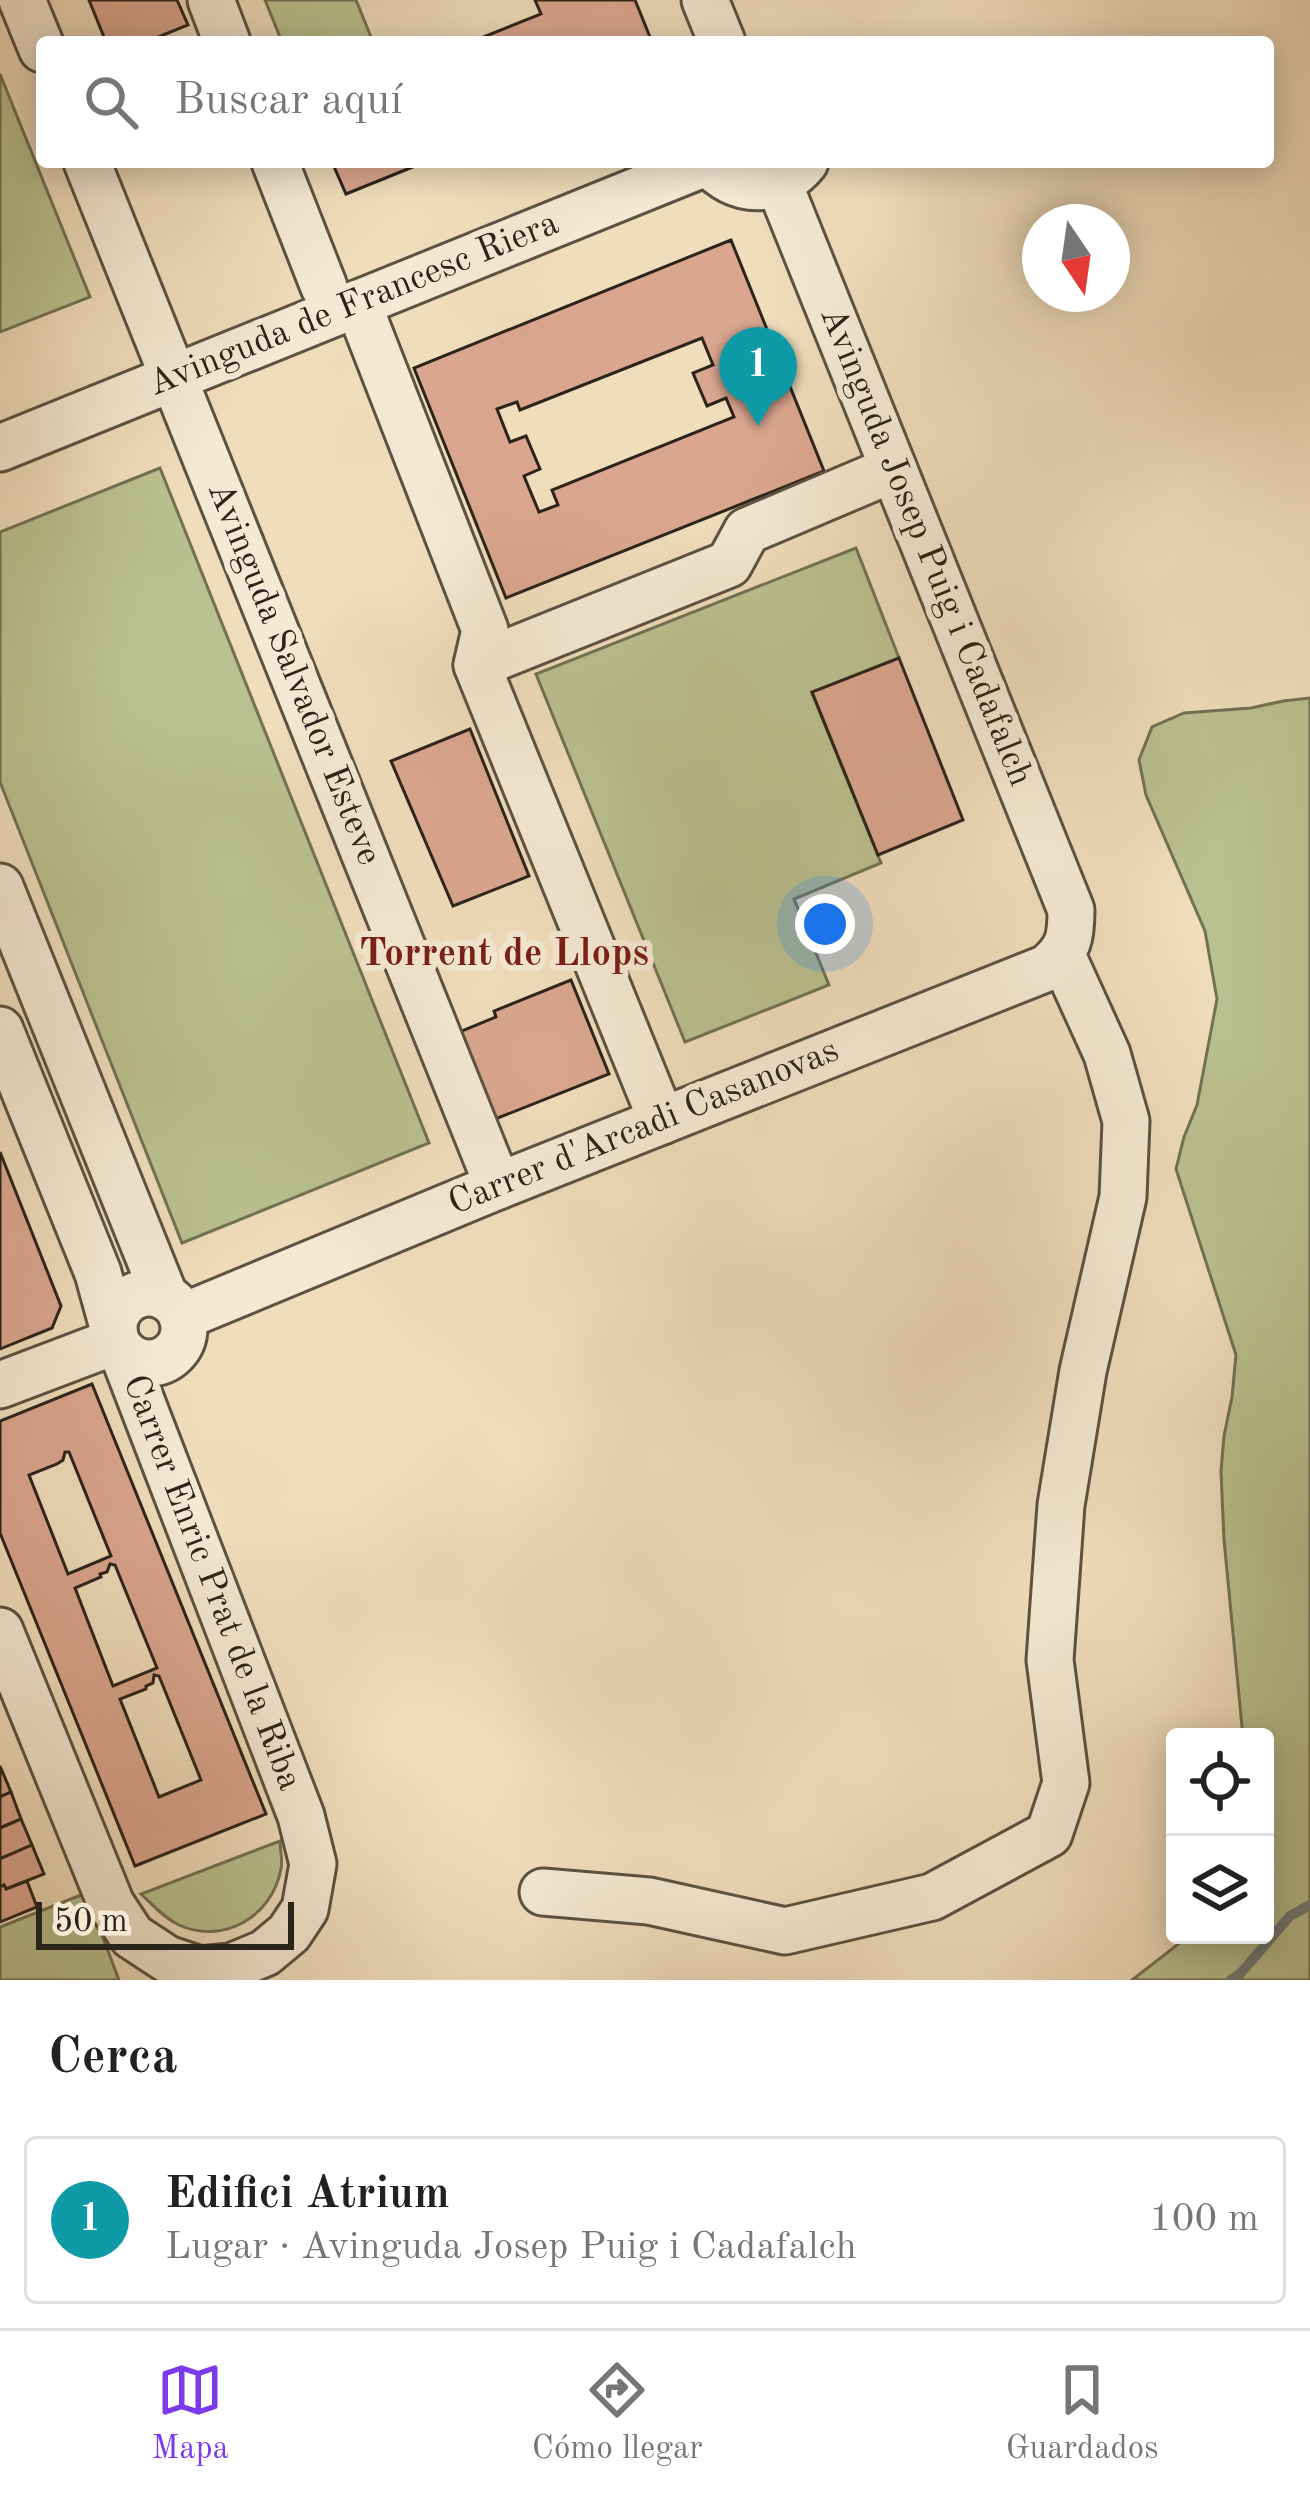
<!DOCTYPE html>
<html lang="es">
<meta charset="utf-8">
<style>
:root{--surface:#fff;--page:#f6f6f6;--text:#222;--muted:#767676;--line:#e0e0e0;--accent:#7c3aed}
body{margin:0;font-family:"Old Standard TT",serif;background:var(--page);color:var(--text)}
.controls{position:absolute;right:36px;bottom:36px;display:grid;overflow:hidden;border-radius:12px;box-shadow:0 6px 30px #0003}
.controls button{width:108px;height:108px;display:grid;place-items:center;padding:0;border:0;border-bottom:3px solid var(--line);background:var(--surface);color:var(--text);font:60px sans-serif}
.compass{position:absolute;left:1022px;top:204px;width:108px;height:108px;border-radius:50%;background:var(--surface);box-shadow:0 6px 30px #0003;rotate:167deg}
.scale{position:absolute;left:36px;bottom:30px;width:258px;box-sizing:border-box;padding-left:12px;border:6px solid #2b241a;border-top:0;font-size:33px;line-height:42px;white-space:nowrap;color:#2b241a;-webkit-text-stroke:9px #f5e9d3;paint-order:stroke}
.you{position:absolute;left:825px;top:924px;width:42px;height:42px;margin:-30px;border:9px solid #fff;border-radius:50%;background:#1a73e8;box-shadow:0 0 0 18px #1a73e833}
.badge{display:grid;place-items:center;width:78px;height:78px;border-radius:50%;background:var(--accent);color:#fff;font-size:39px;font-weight:700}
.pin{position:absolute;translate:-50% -99px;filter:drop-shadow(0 3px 6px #0008)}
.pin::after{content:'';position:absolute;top:63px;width:42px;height:36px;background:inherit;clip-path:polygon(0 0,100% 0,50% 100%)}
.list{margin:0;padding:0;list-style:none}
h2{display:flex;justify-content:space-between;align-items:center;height:156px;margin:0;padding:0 48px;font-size:51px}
h2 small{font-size:39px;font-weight:400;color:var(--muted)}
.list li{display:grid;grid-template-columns:78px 1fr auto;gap:36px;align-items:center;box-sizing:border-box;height:168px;margin:0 24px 24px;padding:0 24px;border:3px solid var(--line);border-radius:12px}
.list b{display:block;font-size:45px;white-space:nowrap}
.list p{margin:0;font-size:39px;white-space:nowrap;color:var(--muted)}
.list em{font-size:39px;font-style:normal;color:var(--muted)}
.icon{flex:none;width:66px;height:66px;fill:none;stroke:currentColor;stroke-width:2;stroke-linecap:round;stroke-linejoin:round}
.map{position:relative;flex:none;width:1310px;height:1980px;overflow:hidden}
.search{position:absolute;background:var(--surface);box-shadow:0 6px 30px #0003;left:36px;right:36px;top:36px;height:132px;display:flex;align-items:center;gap:30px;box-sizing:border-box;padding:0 42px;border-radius:12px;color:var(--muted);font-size:45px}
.sheet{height:348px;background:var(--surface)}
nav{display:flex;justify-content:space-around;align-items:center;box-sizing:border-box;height:168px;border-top:3px solid var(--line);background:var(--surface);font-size:33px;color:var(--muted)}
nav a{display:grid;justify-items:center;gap:6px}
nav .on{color:var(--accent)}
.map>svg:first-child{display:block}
.green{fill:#bac190;stroke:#727255;stroke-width:3}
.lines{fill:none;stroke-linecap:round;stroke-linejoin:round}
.stream{stroke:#717d7b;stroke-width:10}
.building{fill:#dba68f;stroke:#2b241a;stroke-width:3;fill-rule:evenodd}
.minor-casing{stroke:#5c5242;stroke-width:51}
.minor{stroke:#f5e9d3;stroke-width:45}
.labels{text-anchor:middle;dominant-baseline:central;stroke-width:12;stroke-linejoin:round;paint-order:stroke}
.street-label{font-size:36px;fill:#2b241a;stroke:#f5e9d3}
.neighbourhood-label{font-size:39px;font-weight:bold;fill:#7a1f14;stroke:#f5e9d3}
</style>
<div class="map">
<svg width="1310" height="1980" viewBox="0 0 1310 1980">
<rect width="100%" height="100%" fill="#f0ddbc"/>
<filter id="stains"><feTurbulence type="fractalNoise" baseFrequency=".00167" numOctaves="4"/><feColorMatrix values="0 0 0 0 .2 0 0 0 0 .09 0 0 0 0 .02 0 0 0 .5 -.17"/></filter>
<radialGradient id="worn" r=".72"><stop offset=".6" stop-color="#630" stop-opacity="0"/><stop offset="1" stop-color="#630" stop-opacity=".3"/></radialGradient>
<g class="green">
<path d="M 265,0 L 356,0 L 373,42 L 282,42 Z"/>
<path d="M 0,74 L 90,297 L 0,332 Z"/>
<path d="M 160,468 L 429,1143 L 182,1243 L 0,782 L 0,532 Z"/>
<path d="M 856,548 L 899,658 L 812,693 L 881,863 L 794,899 L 829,985 L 685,1042 L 536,674 Z"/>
<path d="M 1310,698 L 1310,1980 L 1132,1980 L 1190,1935 L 1265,1935 L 1265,1737 L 1243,1737 L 1224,1540 L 1221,1471 L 1224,1436 L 1232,1397 L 1236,1355 L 1176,1169 L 1184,1137 L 1197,1105 L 1217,999 L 1205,931 L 1146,795 L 1139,760 L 1152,727 L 1184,713 L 1251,708 L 1283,701 Z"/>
<path d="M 280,1841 C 280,1850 283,1861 281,1869 C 272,1917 223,1945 179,1925 C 164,1918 153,1905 141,1894 Z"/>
<path d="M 86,1893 L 119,1980 L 0,1980 L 0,1927 Z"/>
</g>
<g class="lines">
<path class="stream" d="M 1231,1980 L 1240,1974 L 1290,1916 L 1310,1905"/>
</g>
<g class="building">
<path d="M 89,0 L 177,0 L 188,25 L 146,42 L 106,42 Z"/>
<path d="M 535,0 L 635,0 L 652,42 L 471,42 L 541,14 Z"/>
<path d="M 332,162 L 425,162 L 346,194 Z"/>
<path d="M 731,240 L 824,471 L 506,598 L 414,368 ZM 702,338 L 713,365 L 693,373 L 707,406 L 726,398 L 734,417 L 552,490 L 558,505 L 539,512 L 524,476 L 540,469 L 526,436 L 510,442 L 497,409 L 517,402 L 520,410 Z"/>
<path d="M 899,658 L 963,820 L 878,855 L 812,692 Z"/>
<path d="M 470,729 L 529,876 L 453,906 L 391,761 Z"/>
<path d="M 571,980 L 609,1074 L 460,1133 L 425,1046 L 496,1017 L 494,1011 Z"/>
<path d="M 0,1152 L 61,1306 L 52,1328 L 0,1349 Z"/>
<path d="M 92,1384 L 266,1814 L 135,1866 L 0,1533 L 0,1421 ZM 65,1452 L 69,1452 L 111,1556 L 68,1574 L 29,1475 L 57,1464 L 63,1460 ZM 110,1564 L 115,1565 L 157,1668 L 113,1686 L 75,1588 L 101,1577 L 100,1574 L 107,1572 ZM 154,1675 L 159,1676 L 201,1780 L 159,1797 L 120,1699 L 146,1689 L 146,1686 L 153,1683 Z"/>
<path d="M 0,1766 L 11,1792 L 0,1797 Z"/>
<path d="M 11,1792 L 21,1819 L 0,1828 L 0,1797 Z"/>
<path d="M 21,1819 L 32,1845 L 0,1859 L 0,1828 Z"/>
<path d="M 32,1845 L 44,1874 L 6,1889 L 4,1885 L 0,1887 L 0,1859 Z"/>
<path d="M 27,1881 L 37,1907 L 0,1922 L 0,1887 L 4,1885 L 6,1889 Z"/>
</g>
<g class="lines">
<defs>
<g id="minor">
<path d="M 22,0 L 42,49"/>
<path d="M 211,0 L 227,42"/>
<path d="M 705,0 L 722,42"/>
<path d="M 87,162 L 498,1186"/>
<path d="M 275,162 L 324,287"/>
<path d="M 358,304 L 485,630 L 477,665 L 662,1121"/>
<path d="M 0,448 L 708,162 C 736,195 778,195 805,162"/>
<path d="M 477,665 L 729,564 L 747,531 L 893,469"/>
<path d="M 0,887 L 165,1297"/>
<path d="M 0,1030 L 98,1273 L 114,1331"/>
<circle cx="149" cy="1328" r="35"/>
<path d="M 182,1317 L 498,1186 L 1047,968 C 1069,949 1071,938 1071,910 L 779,184"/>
<path d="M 0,1385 L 116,1341"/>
<path d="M 0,1631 L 111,1904 L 132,1936 L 167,1959 L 200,1970 L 231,1967 L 265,1953 L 289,1933 L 305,1909 L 313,1864 L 301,1816 L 122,1351"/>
<path d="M 543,1892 L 649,1901 L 785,1931 L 932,1897 L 1049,1834 L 1066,1783 L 1050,1660 L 1061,1505 L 1083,1371 L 1123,1197 L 1126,1121 L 1107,1054 L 1062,955"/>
</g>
</defs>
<use href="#minor" class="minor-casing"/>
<use href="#minor" class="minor"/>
</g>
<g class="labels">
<g class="street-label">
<text transform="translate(354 305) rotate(-22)">Avinguda de Francesc Riera</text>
<text transform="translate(925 547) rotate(68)">Avinguda Josep Puig i Cadafalch</text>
<text transform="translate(293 674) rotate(68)">Avinguda Salvador Esteve</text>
<text transform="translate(644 1128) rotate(-22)">Carrer d'Arcadi Casanovas</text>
<text transform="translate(211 1583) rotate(69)">Carrer Enric Prat de la Riba</text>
</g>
<g class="neighbourhood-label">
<text x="504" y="954">Torrent de Llops</text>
</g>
</g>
<rect width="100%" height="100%" filter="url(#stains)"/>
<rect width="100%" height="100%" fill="url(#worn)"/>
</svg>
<div class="controls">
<button><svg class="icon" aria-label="locate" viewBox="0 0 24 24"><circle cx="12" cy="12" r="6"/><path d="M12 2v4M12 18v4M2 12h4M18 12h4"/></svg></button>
<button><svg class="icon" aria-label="layers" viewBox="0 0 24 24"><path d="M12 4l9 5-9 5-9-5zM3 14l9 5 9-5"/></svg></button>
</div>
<svg class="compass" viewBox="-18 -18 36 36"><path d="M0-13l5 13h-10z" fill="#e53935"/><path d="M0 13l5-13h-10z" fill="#767676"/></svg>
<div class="scale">50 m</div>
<div class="you"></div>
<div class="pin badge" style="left:758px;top:426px;background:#0f9aa8">1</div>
<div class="search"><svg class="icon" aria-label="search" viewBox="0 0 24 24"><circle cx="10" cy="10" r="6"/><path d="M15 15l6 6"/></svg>Buscar aquí</div>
</div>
<section class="sheet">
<h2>Cerca<small></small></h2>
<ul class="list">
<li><span class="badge" style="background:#0f9aa8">1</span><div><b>Edifici Atrium</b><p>Lugar · Avinguda Josep Puig i Cadafalch</p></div><em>100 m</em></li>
</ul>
</section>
<nav>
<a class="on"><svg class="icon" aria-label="map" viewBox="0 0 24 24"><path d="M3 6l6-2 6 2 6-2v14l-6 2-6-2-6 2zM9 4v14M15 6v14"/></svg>Mapa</a>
<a><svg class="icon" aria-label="directions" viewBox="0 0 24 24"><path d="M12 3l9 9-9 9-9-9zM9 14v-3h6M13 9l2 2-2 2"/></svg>Cómo llegar</a>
<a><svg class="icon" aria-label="saved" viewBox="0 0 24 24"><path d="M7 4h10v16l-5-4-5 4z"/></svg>Guardados</a>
</nav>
